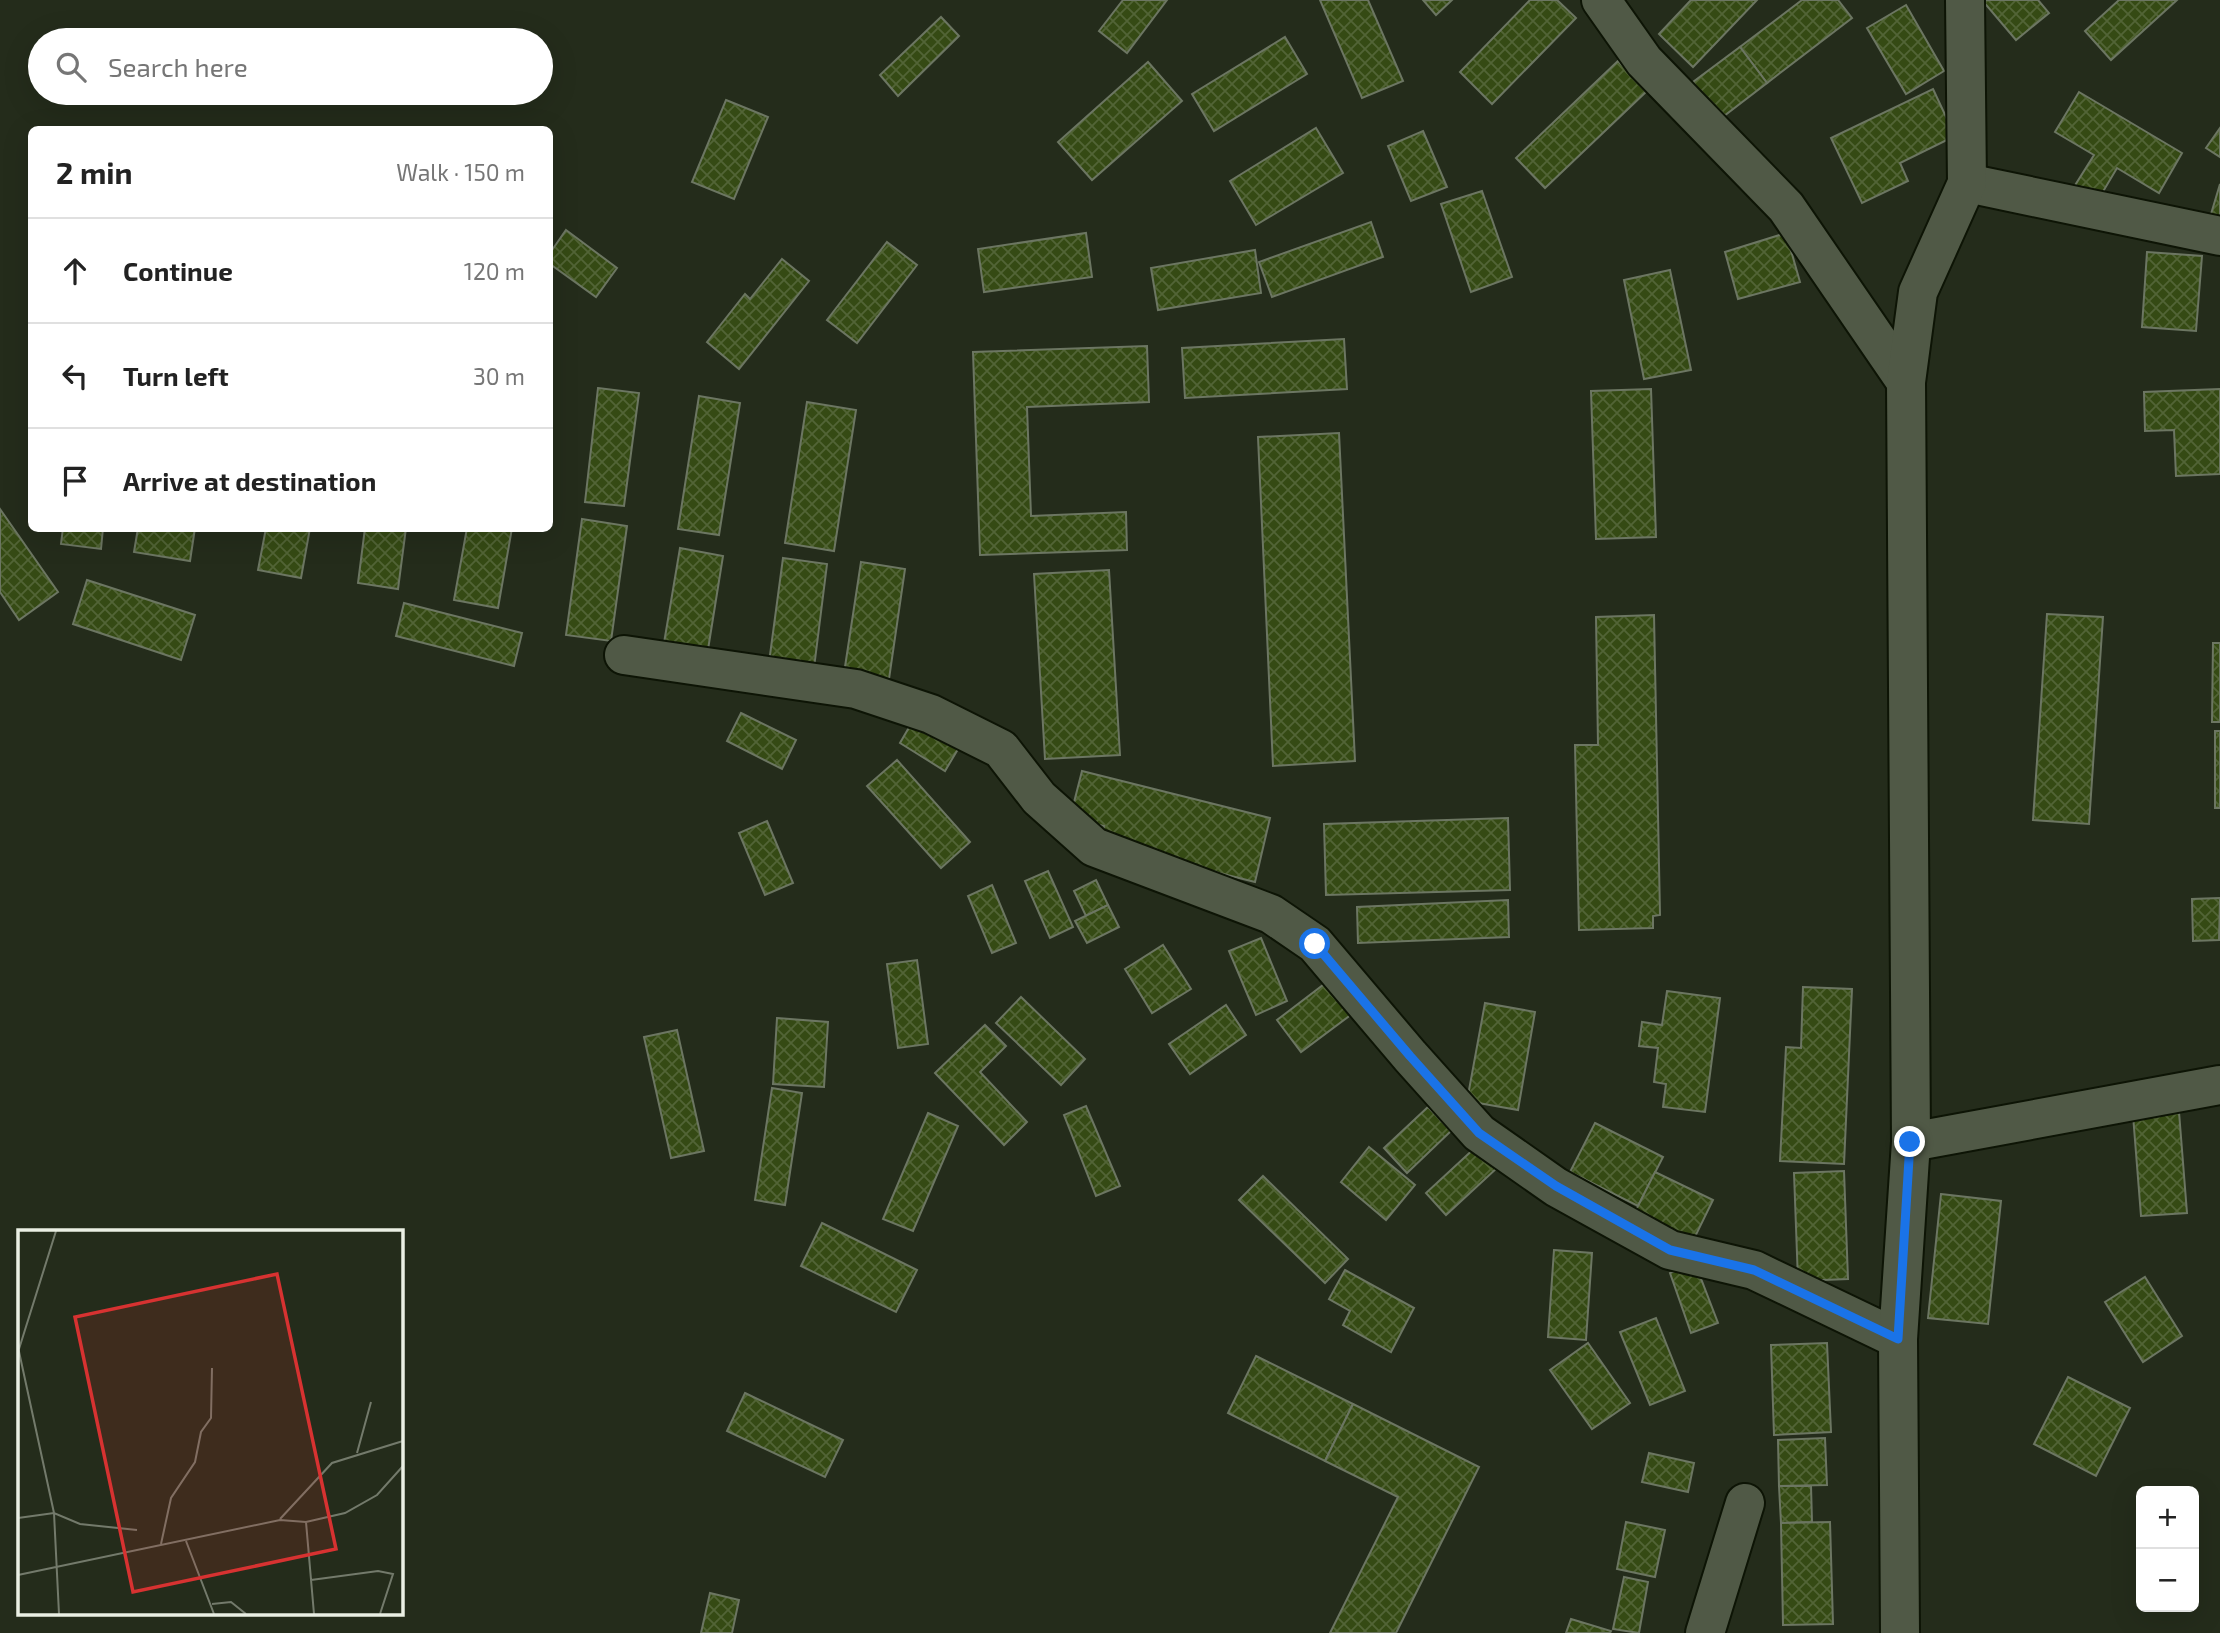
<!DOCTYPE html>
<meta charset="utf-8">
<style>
:root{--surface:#fff;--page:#f2f2f2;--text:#222;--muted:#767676;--line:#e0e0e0}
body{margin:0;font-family:"Exo 2",sans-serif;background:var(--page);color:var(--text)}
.controls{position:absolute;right:21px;bottom:21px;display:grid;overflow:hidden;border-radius:10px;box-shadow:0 7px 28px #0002}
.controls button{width:63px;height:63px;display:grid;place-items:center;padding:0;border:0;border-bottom:2px solid var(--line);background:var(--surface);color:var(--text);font:35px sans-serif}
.stop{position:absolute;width:21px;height:21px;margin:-16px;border:5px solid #1a73e8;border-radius:50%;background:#fff}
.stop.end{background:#1a73e8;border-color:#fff;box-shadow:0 2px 7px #0008}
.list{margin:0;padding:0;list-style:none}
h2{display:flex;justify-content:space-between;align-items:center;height:91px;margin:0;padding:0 28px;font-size:30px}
h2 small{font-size:23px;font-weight:400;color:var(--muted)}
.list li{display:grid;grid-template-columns:46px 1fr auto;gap:21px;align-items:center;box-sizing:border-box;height:105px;padding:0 28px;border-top:2px solid var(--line)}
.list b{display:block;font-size:26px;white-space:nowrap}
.list em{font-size:23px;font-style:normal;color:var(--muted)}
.icon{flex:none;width:38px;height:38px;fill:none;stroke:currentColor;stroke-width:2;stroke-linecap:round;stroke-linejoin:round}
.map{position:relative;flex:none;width:2220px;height:1633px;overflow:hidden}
.search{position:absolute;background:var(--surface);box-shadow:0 7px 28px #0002;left:28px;top:28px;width:525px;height:77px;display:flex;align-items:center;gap:18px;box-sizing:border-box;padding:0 24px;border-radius:38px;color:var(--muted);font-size:26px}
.panel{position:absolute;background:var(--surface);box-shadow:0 7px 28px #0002;left:28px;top:126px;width:525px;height:406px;border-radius:10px}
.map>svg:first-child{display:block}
.building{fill:url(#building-cross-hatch);stroke:#6c7662;stroke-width:2}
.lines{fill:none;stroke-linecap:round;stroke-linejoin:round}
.minor-casing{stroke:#0d1405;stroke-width:42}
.minor{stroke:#505946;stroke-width:38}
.route{stroke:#1a73e8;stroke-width:9}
.inset-road{fill:none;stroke:#737a6b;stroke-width:2}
.view{fill:#d73231;fill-opacity:0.15;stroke:#d73231;stroke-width:3.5}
.inset-edge{fill:none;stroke:#eaefe4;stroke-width:3.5}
</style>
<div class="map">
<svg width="2220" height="1633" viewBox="0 0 2220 1633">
<defs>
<pattern id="building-cross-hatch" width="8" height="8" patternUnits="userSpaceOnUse" patternTransform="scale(1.75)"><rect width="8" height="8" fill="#354a14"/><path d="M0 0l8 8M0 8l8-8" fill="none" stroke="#526436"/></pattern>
</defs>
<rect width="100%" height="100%" fill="#242c1b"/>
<g class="building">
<path d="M 1123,0 L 1167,0 L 1127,53 L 1099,31 Z"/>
<path d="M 1320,0 L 1368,0 L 1403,81 L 1362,98 Z"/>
<path d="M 1423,0 L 1452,0 L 1436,15 Z"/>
<path d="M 1530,0 L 1557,0 L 1576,18 L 1492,104 L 1460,72 Z"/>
<path d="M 1691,0 L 1757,0 L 1693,67 L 1659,34 Z"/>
<path d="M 1802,0 L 1838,0 L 1852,18 L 1767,83 L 1740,47 Z"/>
<path d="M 1982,0 L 2038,0 L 2049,13 L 2016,40 Z"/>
<path d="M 2119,0 L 2177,0 L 2111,60 L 2085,31 Z"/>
<path d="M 1906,5 L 1944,71 L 1906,94 L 1867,28 Z"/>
<path d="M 941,17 L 959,36 L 898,96 L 880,75 Z"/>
<path d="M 1285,37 L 1307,74 L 1214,131 L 1192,94 Z"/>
<path d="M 1740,47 L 1767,83 L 1720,119 L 1693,82 Z"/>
<path d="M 1618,61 L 1647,91 L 1545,188 L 1516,158 Z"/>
<path d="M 1148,62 L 1182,101 L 1092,180 L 1058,142 Z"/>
<path d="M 1933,89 L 1955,136 L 1900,163 L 1908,181 L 1862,203 L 1831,138 Z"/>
<path d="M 2079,92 L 2182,153 L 2159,193 L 2117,168 L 2098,200 L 2074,187 L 2094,155 L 2055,132 Z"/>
<path d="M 726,100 L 768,117 L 734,199 L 692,182 Z"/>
<path d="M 1316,128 L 1343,173 L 1256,225 L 1230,181 Z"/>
<path d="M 2220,128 L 2220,157 L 2206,148 Z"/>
<path d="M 1423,131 L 1447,187 L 1411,201 L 1388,146 Z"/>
<path d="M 2220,184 L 2220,217 L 2211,214 Z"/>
<path d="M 1482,191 L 1512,277 L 1471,292 L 1441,204 Z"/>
<path d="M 1371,222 L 1383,257 L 1272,297 L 1259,262 Z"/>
<path d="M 566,230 L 617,268 L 596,297 L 550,264 L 550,253 Z"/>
<path d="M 1086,233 L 1092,277 L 984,292 L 978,249 Z"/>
<path d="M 1786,233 L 1800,282 L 1738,299 L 1725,252 Z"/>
<path d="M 887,242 L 917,265 L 857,343 L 827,320 Z"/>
<path d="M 1255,250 L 1261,293 L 1158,310 L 1151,268 Z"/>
<path d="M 2147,252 L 2202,256 L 2196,331 L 2142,327 Z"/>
<path d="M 782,259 L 809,281 L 739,369 L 707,342 L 745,294 L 750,299 Z"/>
<path d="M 1670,270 L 1691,370 L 1644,379 L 1624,280 Z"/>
<path d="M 1344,339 L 1347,389 L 1185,398 L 1182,348 Z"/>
<path d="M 1147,346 L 1149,402 L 1027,407 L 1031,516 L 1126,512 L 1127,550 L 980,555 L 973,352 Z"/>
<path d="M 598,388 L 639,393 L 624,506 L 585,502 Z"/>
<path d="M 1651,389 L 1656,537 L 1596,539 L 1591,391 Z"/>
<path d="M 2220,389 L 2220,474 L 2176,476 L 2174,430 L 2145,431 L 2144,392 Z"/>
<path d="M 699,396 L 740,403 L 719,535 L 678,529 Z"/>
<path d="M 807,402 L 856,410 L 834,551 L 785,543 Z"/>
<path d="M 1339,433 L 1355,761 L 1273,766 L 1258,437 Z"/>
<path d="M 0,509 L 58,592 L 19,620 L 0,592 Z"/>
<path d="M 582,519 L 627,526 L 611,641 L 566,635 Z"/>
<path d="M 63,528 L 103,528 L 101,549 L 61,544 Z"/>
<path d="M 138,528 L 195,528 L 190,561 L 134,552 Z"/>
<path d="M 266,528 L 310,528 L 301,578 L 258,570 Z"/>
<path d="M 365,528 L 406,528 L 398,589 L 358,583 Z"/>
<path d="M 467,528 L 512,528 L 498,608 L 454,600 Z"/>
<path d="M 680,548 L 723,556 L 706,662 L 662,655 Z"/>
<path d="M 783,558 L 827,564 L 813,676 L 768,670 Z"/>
<path d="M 861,562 L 905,569 L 888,686 L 843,680 Z"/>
<path d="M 1109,570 L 1120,755 L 1045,759 L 1034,574 Z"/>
<path d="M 87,580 L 195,615 L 181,660 L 73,624 Z"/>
<path d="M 404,603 L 522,633 L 514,666 L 396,636 Z"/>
<path d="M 2047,614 L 2103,617 L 2089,824 L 2033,820 Z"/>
<path d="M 1654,615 L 1660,915 L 1653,916 L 1653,928 L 1579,930 L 1575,745 L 1598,745 L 1596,617 Z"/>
<path d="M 2213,643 L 2220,643 L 2220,722 L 2212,722 Z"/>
<path d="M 741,713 L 796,740 L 782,769 L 727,741 Z"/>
<path d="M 915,717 L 961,744 L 945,771 L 900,743 Z"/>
<rect x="2215" y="731" width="5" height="77"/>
<path d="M 897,760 L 970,842 L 941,868 L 867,786 Z"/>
<path d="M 1082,771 L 1270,818 L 1255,882 L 1100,843 L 1104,826 L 1070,818 Z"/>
<path d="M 1508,818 L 1510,890 L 1326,895 L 1324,824 Z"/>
<path d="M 767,821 L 793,883 L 765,895 L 739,833 Z"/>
<path d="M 1048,871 L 1073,927 L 1050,938 L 1025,881 Z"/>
<path d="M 1096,880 L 1108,905 L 1086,916 L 1074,891 Z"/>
<path d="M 992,885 L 1016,943 L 992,953 L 968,896 Z"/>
<path d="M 2220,898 L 2219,940 L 2193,941 L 2192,899 Z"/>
<path d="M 1508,900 L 1509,937 L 1358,943 L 1357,907 Z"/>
<path d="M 1108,905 L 1119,927 L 1087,943 L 1075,921 Z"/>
<path d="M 1261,938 L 1287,1001 L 1256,1015 L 1229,951 Z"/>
<path d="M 1163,945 L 1191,989 L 1152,1013 L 1125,969 Z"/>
<path d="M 917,960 L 928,1044 L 898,1048 L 887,964 Z"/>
<path d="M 1327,982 L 1352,1014 L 1301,1052 L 1277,1020 Z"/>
<path d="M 1803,987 L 1852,989 L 1844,1164 L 1780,1161 L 1786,1047 L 1801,1048 Z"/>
<path d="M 1667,991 L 1720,998 L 1705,1112 L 1663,1107 L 1666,1084 L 1654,1082 L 1658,1048 L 1639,1046 L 1642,1022 L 1662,1025 Z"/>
<path d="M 1021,997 L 1085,1059 L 1061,1085 L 996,1023 Z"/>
<path d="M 1485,1003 L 1535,1012 L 1518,1110 L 1467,1101 Z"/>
<path d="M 1226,1005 L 1246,1035 L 1190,1074 L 1169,1044 Z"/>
<path d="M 777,1018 L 828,1022 L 824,1087 L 773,1084 Z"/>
<path d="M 985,1025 L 1006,1046 L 980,1072 L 1027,1122 L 1004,1145 L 935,1073 Z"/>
<path d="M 677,1030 L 704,1151 L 671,1158 L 644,1037 Z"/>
<path d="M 772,1088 L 802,1093 L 785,1205 L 755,1200 Z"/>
<path d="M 1086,1106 L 1120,1186 L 1096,1196 L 1064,1115 Z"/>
<path d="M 1428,1107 L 1451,1131 L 1407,1173 L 1384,1148 Z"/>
<path d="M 2179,1112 L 2187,1213 L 2141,1216 L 2133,1115 Z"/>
<path d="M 928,1113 L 958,1126 L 913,1231 L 883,1219 Z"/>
<path d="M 1595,1123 L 1663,1157 L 1638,1206 L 1570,1172 Z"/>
<path d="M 1477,1146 L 1497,1168 L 1446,1215 L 1426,1193 Z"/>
<path d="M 1369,1147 L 1415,1185 L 1386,1220 L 1341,1182 Z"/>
<path d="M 1844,1171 L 1848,1279 L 1798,1281 L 1794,1173 Z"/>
<path d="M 1655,1172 L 1713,1200 L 1690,1247 L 1632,1218 Z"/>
<path d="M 1263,1176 L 1348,1259 L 1325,1283 L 1239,1200 Z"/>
<path d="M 1941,1194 L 2001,1201 L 1988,1324 L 1928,1318 Z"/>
<path d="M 822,1223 L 917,1270 L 896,1312 L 801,1266 Z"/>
<path d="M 1554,1250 L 1592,1253 L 1586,1340 L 1548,1337 Z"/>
<path d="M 1695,1263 L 1718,1323 L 1691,1333 L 1670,1273 Z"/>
<path d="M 1345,1270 L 1414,1308 L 1391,1352 L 1343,1325 L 1350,1311 L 1329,1299 Z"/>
<path d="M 2145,1277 L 2182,1336 L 2143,1362 L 2105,1302 Z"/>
<path d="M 1656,1318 L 1685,1391 L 1650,1405 L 1620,1332 Z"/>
<path d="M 1588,1343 L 1630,1403 L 1592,1429 L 1550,1370 Z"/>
<path d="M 1827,1343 L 1831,1432 L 1774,1435 L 1771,1345 Z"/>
<path d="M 1256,1356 L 1353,1404 L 1325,1461 L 1228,1413 Z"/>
<path d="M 2068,1377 L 2130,1408 L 2096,1476 L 2034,1444 Z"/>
<path d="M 745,1393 L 843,1440 L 825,1477 L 727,1431 Z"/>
<path d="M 1353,1404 L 1479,1467 L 1396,1633 L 1330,1633 L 1398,1497 L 1325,1461 Z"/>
<path d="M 1825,1438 L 1827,1485 L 1779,1486 L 1778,1440 Z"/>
<path d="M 1649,1453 L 1694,1463 L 1688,1492 L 1642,1482 Z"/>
<path d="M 1779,1486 L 1811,1486 L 1812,1522 L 1781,1523 Z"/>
<path d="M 1626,1522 L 1665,1530 L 1655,1577 L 1617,1569 Z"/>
<path d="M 1830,1522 L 1833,1624 L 1783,1625 L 1781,1523 Z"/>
<path d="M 1624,1577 L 1648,1582 L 1639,1633 L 1613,1629 Z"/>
<path d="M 710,1593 L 739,1600 L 732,1633 L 701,1633 Z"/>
<path d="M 1571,1619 L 1611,1631 L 1610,1633 L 1566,1633 Z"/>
</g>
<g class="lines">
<defs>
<g id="minor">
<path d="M 1601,0 L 1644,61 L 1786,207 L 1906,382"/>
<path d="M 1967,183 L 2220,236"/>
<path d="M 624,655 L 856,689 L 931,714 L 1001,749 L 1039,798 L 1094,847 L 1271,914 L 1315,944 L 1410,1056 L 1479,1133 L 1556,1187 L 1670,1250 L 1754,1270 L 1898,1339"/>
<path d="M 1911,1142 L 2220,1085"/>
<path d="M 1705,1633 L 1745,1503"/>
<path d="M 1900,1633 L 1898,1339 L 1911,1142 L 1906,382 L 1918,292 L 1967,183 L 1965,0"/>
</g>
</defs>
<use href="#minor" class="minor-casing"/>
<use href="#minor" class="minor"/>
</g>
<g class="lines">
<path class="route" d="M 1315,944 L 1410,1056 L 1479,1133 L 1556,1186 L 1670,1250 L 1754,1270 L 1898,1339 L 1910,1142"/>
</g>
<g transform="translate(18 1230)">
<rect width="385" height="385" fill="#242c1b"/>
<path class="inset-road" d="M 0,117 L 36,283 L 41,384M 1,119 L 38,1M 339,223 L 353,172M 0,288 L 36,283 L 62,294 L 119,300M 262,289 L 314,233 L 385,211M 288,292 L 296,384M 168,311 L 196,384M 143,314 L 153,268 L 177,232 L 183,202 L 193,188 L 194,138M 0,345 L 262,290 L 288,292 L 327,283 L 359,265 L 385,236M 293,350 L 360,341 L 375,344 L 362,384M 194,374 L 213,372 L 228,384"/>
<path class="view" d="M 259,44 L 318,319 L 115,362 L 57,87 Z"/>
<rect width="385" height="385" class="inset-edge"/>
</g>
</svg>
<div class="controls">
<button>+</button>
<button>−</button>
</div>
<div class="stop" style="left:1315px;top:944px"></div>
<div class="stop end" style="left:1910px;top:1142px"></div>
<div class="search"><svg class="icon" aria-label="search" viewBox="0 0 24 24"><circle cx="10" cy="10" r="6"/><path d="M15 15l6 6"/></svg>Search here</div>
<section class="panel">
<h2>2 min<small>Walk · 150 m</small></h2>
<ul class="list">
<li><svg class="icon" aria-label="ahead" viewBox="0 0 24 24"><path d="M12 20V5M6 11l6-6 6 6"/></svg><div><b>Continue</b></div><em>120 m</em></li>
<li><svg class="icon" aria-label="left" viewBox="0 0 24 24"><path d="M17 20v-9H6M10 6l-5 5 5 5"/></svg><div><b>Turn left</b></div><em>30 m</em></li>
<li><svg class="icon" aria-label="arrive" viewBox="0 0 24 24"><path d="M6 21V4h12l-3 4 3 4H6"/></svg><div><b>Arrive at destination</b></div></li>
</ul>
</section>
</div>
